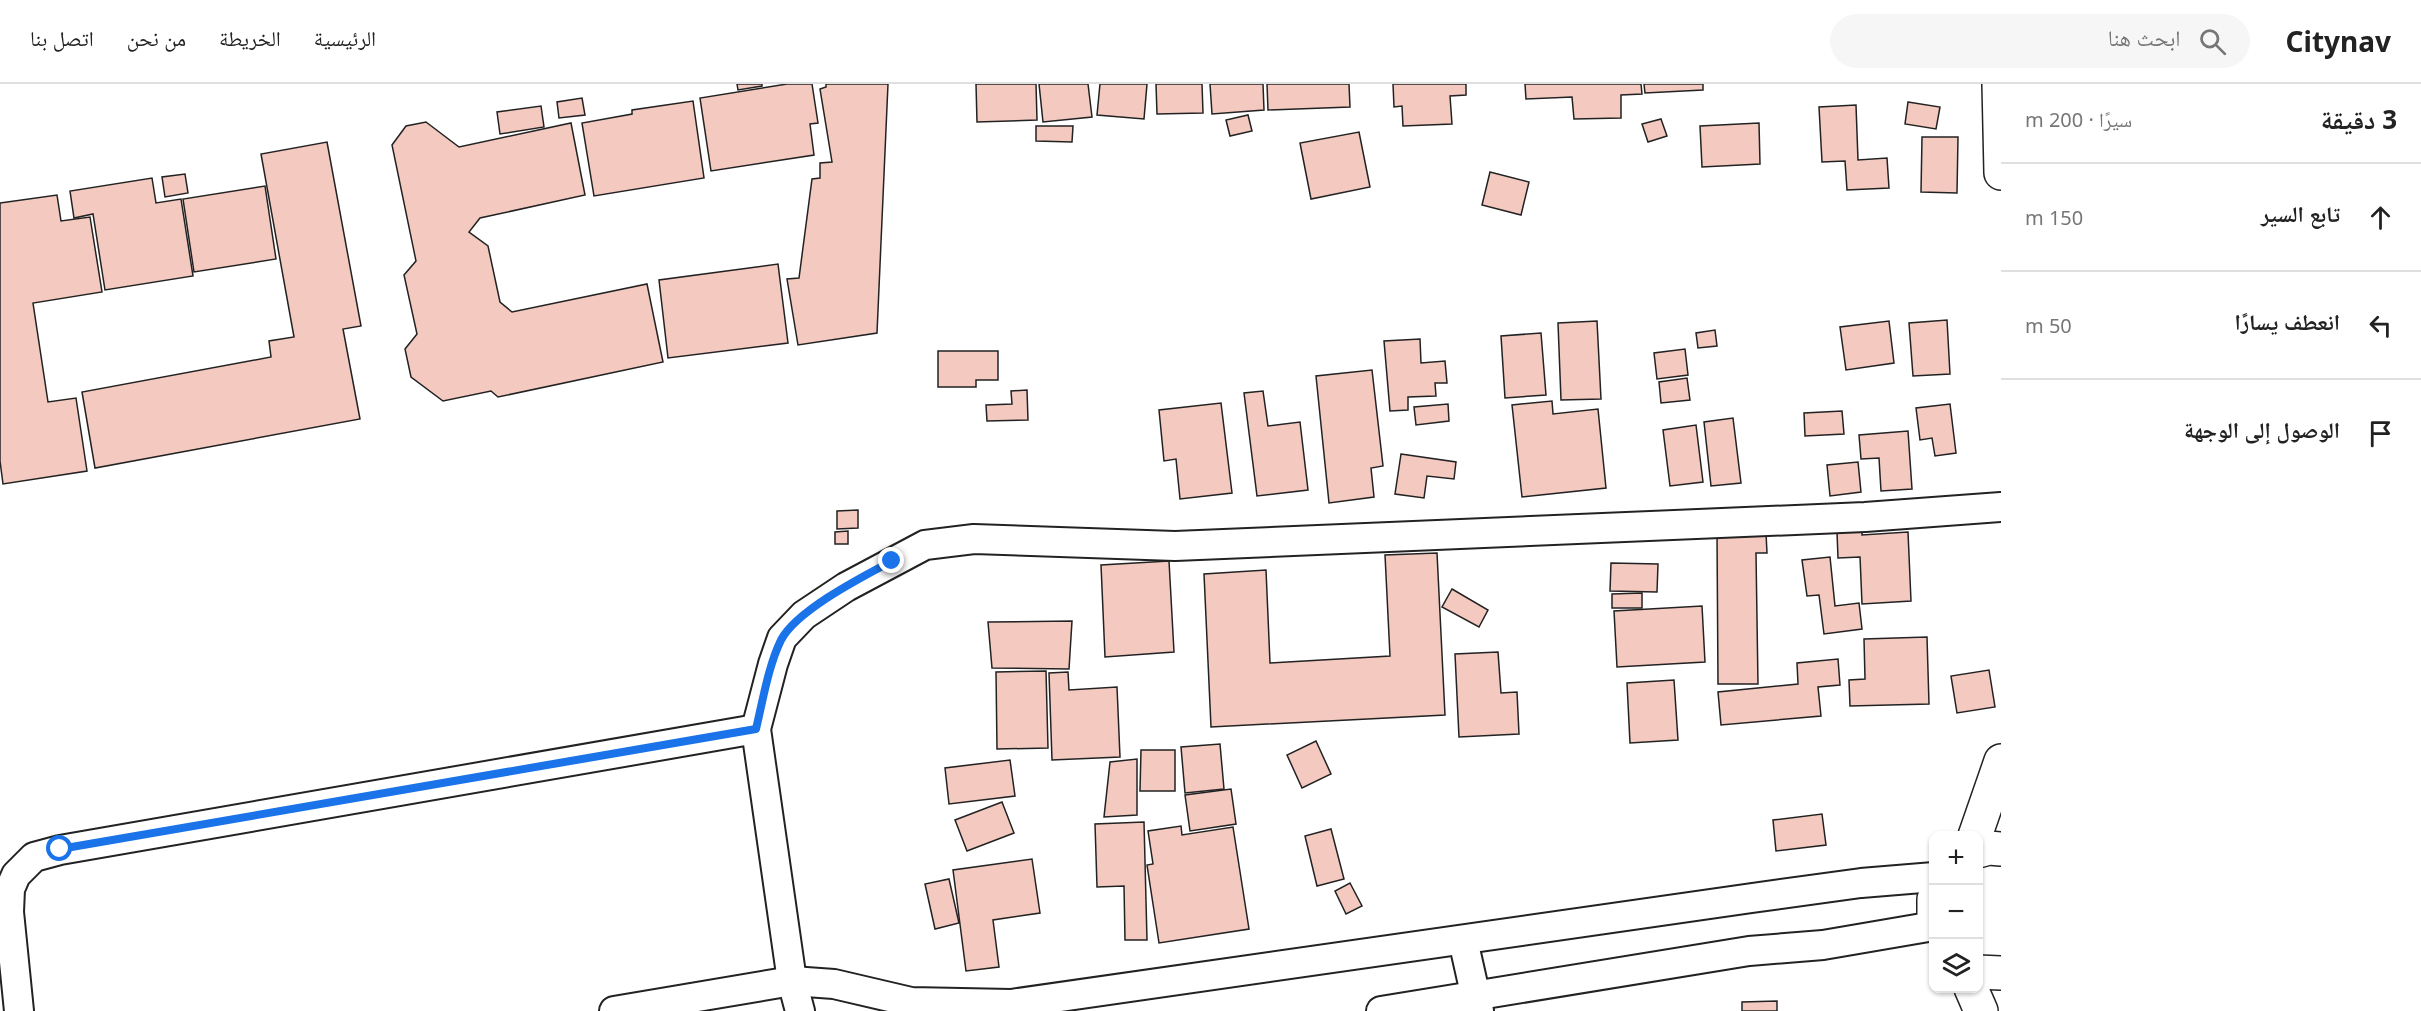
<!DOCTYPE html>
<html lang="ar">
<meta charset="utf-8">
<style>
:root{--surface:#fff;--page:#f6f6f6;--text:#222;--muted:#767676;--line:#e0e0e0}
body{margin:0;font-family:"Noto Sans","Noto Naskh Arabic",sans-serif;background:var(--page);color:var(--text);direction:rtl}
.controls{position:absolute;right:18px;bottom:18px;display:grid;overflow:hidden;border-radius:12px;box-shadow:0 2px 4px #0004}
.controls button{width:54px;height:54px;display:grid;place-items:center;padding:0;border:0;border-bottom:2px solid var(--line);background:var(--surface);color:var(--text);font:30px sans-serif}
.stop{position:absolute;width:18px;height:18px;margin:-14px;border:4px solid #1a73e8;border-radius:50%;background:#fff}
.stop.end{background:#1a73e8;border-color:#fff;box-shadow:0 2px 6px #0008}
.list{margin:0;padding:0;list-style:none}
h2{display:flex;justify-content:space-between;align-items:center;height:78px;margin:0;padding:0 24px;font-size:26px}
h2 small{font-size:20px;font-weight:400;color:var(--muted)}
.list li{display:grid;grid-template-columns:39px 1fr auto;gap:18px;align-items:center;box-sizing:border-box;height:108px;padding:0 24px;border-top:2px solid var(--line)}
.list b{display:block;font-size:22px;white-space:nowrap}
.list em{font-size:20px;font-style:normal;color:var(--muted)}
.icon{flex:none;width:33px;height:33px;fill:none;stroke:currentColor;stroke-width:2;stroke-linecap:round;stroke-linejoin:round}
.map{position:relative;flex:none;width:2001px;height:927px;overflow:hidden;direction:ltr}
header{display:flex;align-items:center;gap:36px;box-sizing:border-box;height:84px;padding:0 30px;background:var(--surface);border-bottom:2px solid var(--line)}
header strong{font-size:28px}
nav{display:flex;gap:33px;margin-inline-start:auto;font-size:21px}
.search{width:420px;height:54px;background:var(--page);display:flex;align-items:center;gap:15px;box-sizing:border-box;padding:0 21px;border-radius:33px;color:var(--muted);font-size:22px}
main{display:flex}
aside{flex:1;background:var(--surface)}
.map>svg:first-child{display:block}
.building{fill:#f3c9c0;stroke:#222;stroke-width:1.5}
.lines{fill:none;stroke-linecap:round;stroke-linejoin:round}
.minor-casing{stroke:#222;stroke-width:32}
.tertiary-casing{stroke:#222;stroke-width:36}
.minor{stroke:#fff;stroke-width:28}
.tertiary{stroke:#fff;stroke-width:33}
.route{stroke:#1a73e8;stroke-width:8}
</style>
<header>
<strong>Citynav</strong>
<div class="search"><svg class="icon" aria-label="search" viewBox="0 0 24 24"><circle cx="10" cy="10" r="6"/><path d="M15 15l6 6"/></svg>ابحث هنا</div>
<nav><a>الرئيسية</a><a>الخريطة</a><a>من نحن</a><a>اتصل بنا</a></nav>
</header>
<main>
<aside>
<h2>3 دقيقة<small>سيرًا · 200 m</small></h2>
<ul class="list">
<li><svg class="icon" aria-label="ahead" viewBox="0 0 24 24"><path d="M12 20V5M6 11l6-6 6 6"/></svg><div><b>تابع السير</b></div><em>150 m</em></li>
<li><svg class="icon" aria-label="left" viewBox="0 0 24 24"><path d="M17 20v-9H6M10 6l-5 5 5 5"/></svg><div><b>انعطف يسارًا</b></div><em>50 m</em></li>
<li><svg class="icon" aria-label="arrive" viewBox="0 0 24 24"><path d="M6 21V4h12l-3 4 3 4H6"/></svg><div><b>الوصول إلى الوجهة</b></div></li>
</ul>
</aside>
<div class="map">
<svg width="2001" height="927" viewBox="0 0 2001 927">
<rect width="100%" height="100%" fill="#fff"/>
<g class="building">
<path d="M 737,0 L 762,0 L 762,2 L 738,6 Z"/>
<path d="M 787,0 L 812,0 L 818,39 L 810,40 L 814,71 L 711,87 L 700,14 Z"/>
<path d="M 826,0 L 888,0 L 877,249 L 798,261 L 787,195 L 799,194 L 812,95 L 820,94 L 820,79 L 832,78 L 820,5 L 826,3 Z"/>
<path d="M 976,0 L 1036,0 L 1037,36 L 977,38 Z"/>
<path d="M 1039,0 L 1088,0 L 1092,33 L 1043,38 Z"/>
<path d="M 1100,0 L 1147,0 L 1144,35 L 1097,31 Z"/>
<path d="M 1156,0 L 1202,0 L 1203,29 L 1157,30 Z"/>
<path d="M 1210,0 L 1263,0 L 1264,26 L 1212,30 Z"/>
<path d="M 1267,0 L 1349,0 L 1350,23 L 1268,26 Z"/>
<path d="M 1393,0 L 1466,0 L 1466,11 L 1450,12 L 1452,40 L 1403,42 L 1402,22 L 1394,23 Z"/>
<path d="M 1525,0 L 1641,0 L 1642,10 L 1621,11 L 1621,34 L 1574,35 L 1572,13 L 1526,15 Z"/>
<path d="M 1644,0 L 1703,0 L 1703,6 L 1645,9 Z"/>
<path d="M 582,14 L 585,31 L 559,34 L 557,18 Z"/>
<path d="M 693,17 L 704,94 L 594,112 L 582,39 L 632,30 L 632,26 Z"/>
<path d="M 1908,18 L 1940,23 L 1936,45 L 1905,40 Z"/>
<path d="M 1856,21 L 1858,76 L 1887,74 L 1889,104 L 1847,106 L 1845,77 L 1822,78 L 1819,23 Z"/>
<path d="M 541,22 L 544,43 L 500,50 L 497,28 Z"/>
<path d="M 1248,31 L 1252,47 L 1230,52 L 1226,36 Z"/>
<path d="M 1661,35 L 1667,52 L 1648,58 L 1642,40 Z"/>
<path d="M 426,38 L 459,63 L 571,39 L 585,111 L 480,134 L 469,148 L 488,162 L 500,218 L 512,228 L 647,200 L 663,278 L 498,313 L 491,307 L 443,317 L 411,293 L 405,265 L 417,250 L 404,191 L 416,177 L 392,61 L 406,42 Z"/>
<path d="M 1759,39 L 1760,80 L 1702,83 L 1700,42 Z"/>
<path d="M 1036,42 L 1073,42 L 1072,58 L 1036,57 Z"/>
<path d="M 1359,48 L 1370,103 L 1311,115 L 1300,59 Z"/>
<path d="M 1922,53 L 1958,53 L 1957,109 L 1921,108 Z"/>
<path d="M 327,58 L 361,242 L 343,245 L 360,335 L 95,384 L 82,308 L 271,273 L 269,257 L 294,253 L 261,70 Z"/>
<path d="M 1490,88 L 1529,98 L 1521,131 L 1482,121 Z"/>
<path d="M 185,90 L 188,109 L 165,113 L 162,93 Z"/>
<path d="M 152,94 L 156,119 L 181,115 L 193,192 L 105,206 L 93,130 L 74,134 L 70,107 Z"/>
<path d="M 265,102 L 276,175 L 194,188 L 183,115 Z"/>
<path d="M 57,111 L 61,137 L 90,133 L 102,208 L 33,219 L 48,318 L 76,314 L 87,387 L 3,400 L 0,377 L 0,119 Z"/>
<path d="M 778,180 L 788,259 L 668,274 L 659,196 Z"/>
<path d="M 1947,236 L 1950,290 L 1913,292 L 1909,239 Z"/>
<path d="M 1597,237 L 1601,315 L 1561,316 L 1558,239 Z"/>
<path d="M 1889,237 L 1894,279 L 1846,286 L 1840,243 Z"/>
<path d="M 1715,246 L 1717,262 L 1698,264 L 1696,249 Z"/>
<path d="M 1541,249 L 1546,311 L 1505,314 L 1501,252 Z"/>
<path d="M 1420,255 L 1421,279 L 1445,277 L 1447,299 L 1435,299 L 1436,312 L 1408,313 L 1408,326 L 1390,327 L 1384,257 Z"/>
<path d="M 1685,265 L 1688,291 L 1657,295 L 1654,269 Z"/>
<path d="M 938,267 L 998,267 L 998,296 L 976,296 L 976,303 L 938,303 Z"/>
<path d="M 1372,286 L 1383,382 L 1371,384 L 1374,413 L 1329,419 L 1316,292 Z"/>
<path d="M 1687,294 L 1690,316 L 1661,319 L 1659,298 Z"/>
<path d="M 1027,306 L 1028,336 L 987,337 L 986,321 L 1012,320 L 1011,307 Z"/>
<path d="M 1263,307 L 1268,342 L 1300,338 L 1308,406 L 1257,412 L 1244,309 Z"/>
<path d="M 1552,317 L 1553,330 L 1598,325 L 1606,404 L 1522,413 L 1512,321 Z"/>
<path d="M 1221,319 L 1232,409 L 1180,415 L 1176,375 L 1164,377 L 1159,326 Z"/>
<path d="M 1448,320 L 1449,337 L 1416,341 L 1414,323 Z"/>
<path d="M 1950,320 L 1956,369 L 1935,372 L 1932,354 L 1920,356 L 1916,324 Z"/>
<path d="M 1842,327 L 1844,350 L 1805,352 L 1804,329 Z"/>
<path d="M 1733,334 L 1741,399 L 1711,402 L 1704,338 Z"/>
<path d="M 1696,341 L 1703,398 L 1670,402 L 1663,346 Z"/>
<path d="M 1908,347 L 1912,405 L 1881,407 L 1879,374 L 1861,375 L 1859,351 Z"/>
<path d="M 1401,370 L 1456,378 L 1454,395 L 1427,392 L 1424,414 L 1395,410 Z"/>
<path d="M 1858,378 L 1861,408 L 1830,412 L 1827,381 Z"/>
<path d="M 858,426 L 858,444 L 837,445 L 837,427 Z"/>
<path d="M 848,447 L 848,460 L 835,460 L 835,448 Z"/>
<path d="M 1862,447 L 1862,451 L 1908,448 L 1911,517 L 1862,520 L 1860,473 L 1838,474 L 1837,448 Z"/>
<path d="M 1766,449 L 1767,469 L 1756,469 L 1758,600 L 1718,600 L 1717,450 Z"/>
<path d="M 1437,469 L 1445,631 L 1211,643 L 1204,490 L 1266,486 L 1270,579 L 1390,572 L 1385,471 Z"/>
<path d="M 1830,473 L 1835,522 L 1859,519 L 1862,545 L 1824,550 L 1819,511 L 1807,512 L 1802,476 Z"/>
<path d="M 1169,477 L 1174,568 L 1105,573 L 1101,481 Z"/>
<path d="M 1611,479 L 1658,480 L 1657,508 L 1610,507 Z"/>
<path d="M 1452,505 L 1488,526 L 1479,543 L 1442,523 Z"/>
<path d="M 1642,509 L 1642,524 L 1612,524 L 1612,510 Z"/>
<path d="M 1702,522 L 1705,578 L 1617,583 L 1614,527 Z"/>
<path d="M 1072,537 L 1069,585 L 992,584 L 988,538 Z"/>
<path d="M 1927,553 L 1929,620 L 1850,622 L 1849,596 L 1865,595 L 1864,555 Z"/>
<path d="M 1498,568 L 1501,609 L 1517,608 L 1519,650 L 1459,653 L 1455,570 Z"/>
<path d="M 1838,575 L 1840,601 L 1818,603 L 1821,632 L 1721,641 L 1718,608 L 1798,600 L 1797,579 Z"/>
<path d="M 1989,586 L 1995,623 L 1957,629 L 1951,592 Z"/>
<path d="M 1046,587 L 1048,664 L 997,665 L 996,588 Z"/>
<path d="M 1068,588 L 1069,606 L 1117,603 L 1120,673 L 1052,676 L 1049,589 Z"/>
<path d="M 1674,596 L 1678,656 L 1630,659 L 1627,599 Z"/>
<path d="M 1316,657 L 1331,690 L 1302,704 L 1287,671 Z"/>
<path d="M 1220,660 L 1224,705 L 1185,709 L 1181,663 Z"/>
<path d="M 1141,666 L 1175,666 L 1175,707 L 1140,707 Z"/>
<path d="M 1137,675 L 1137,731 L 1104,733 L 1110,678 Z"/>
<path d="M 1010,676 L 1015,712 L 949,720 L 945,684 Z"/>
<path d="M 1231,705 L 1236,740 L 1190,747 L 1185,711 Z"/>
<path d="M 1002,718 L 1014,749 L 967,767 L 955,736 Z"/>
<path d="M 1822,730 L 1826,761 L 1776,767 L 1773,736 Z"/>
<path d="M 1144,738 L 1147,856 L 1125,856 L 1124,802 L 1097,803 L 1095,740 Z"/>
<path d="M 1181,742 L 1182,751 L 1233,743 L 1249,845 L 1159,859 L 1147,781 L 1153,780 L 1148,747 Z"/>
<path d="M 1331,745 L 1344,795 L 1317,802 L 1305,752 Z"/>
<path d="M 1032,775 L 1040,829 L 993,836 L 999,883 L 966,887 L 953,786 Z"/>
<path d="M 949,795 L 959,839 L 935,845 L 925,800 Z"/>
<path d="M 1350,799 L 1362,822 L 1346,830 L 1335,807 Z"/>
<path d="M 1777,917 L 1777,927 L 1742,927 L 1742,918 Z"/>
</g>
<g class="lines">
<defs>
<g id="minor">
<path d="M 1463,856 L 1479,927"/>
<path d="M 1011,920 L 1752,814 L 1861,799 L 1934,793"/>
<path d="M 19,927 L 9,828 L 10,805 L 16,791 L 34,773 L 60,766 L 756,645"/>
<path d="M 614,927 L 792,897 L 834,900 L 911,918 L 1011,920 L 1012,927"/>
<path d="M 800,927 L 792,897 L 756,645 L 773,580 L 782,554 L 804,531 L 846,503 L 925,461 L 974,455 L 1175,462 L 1865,433 L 2001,423"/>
<path d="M 1381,927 L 1749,867 L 1823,861 L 1934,842"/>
</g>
<g id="tertiary">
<path d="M 1999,0 L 2001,89"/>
<path d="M 1975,752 L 2001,677"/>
<path d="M 1978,767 L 1989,764 L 2001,765"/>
<path d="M 1934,815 L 1934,835"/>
<path d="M 1978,888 L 2001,889"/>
<path d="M 1971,904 L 1981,927"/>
</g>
</defs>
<use href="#minor" class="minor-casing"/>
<use href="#tertiary" class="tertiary-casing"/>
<use href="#minor" class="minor"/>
<use href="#tertiary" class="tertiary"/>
</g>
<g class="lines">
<path class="route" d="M 60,765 L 756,645 C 763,616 768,583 781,556 C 797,526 862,493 892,477"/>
</g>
</svg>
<div class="controls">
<button>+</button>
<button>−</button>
<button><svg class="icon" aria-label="layers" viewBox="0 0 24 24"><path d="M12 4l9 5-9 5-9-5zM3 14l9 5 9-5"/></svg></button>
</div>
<div class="stop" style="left:60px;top:765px"></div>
<div class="stop end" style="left:892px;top:477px"></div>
</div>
</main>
